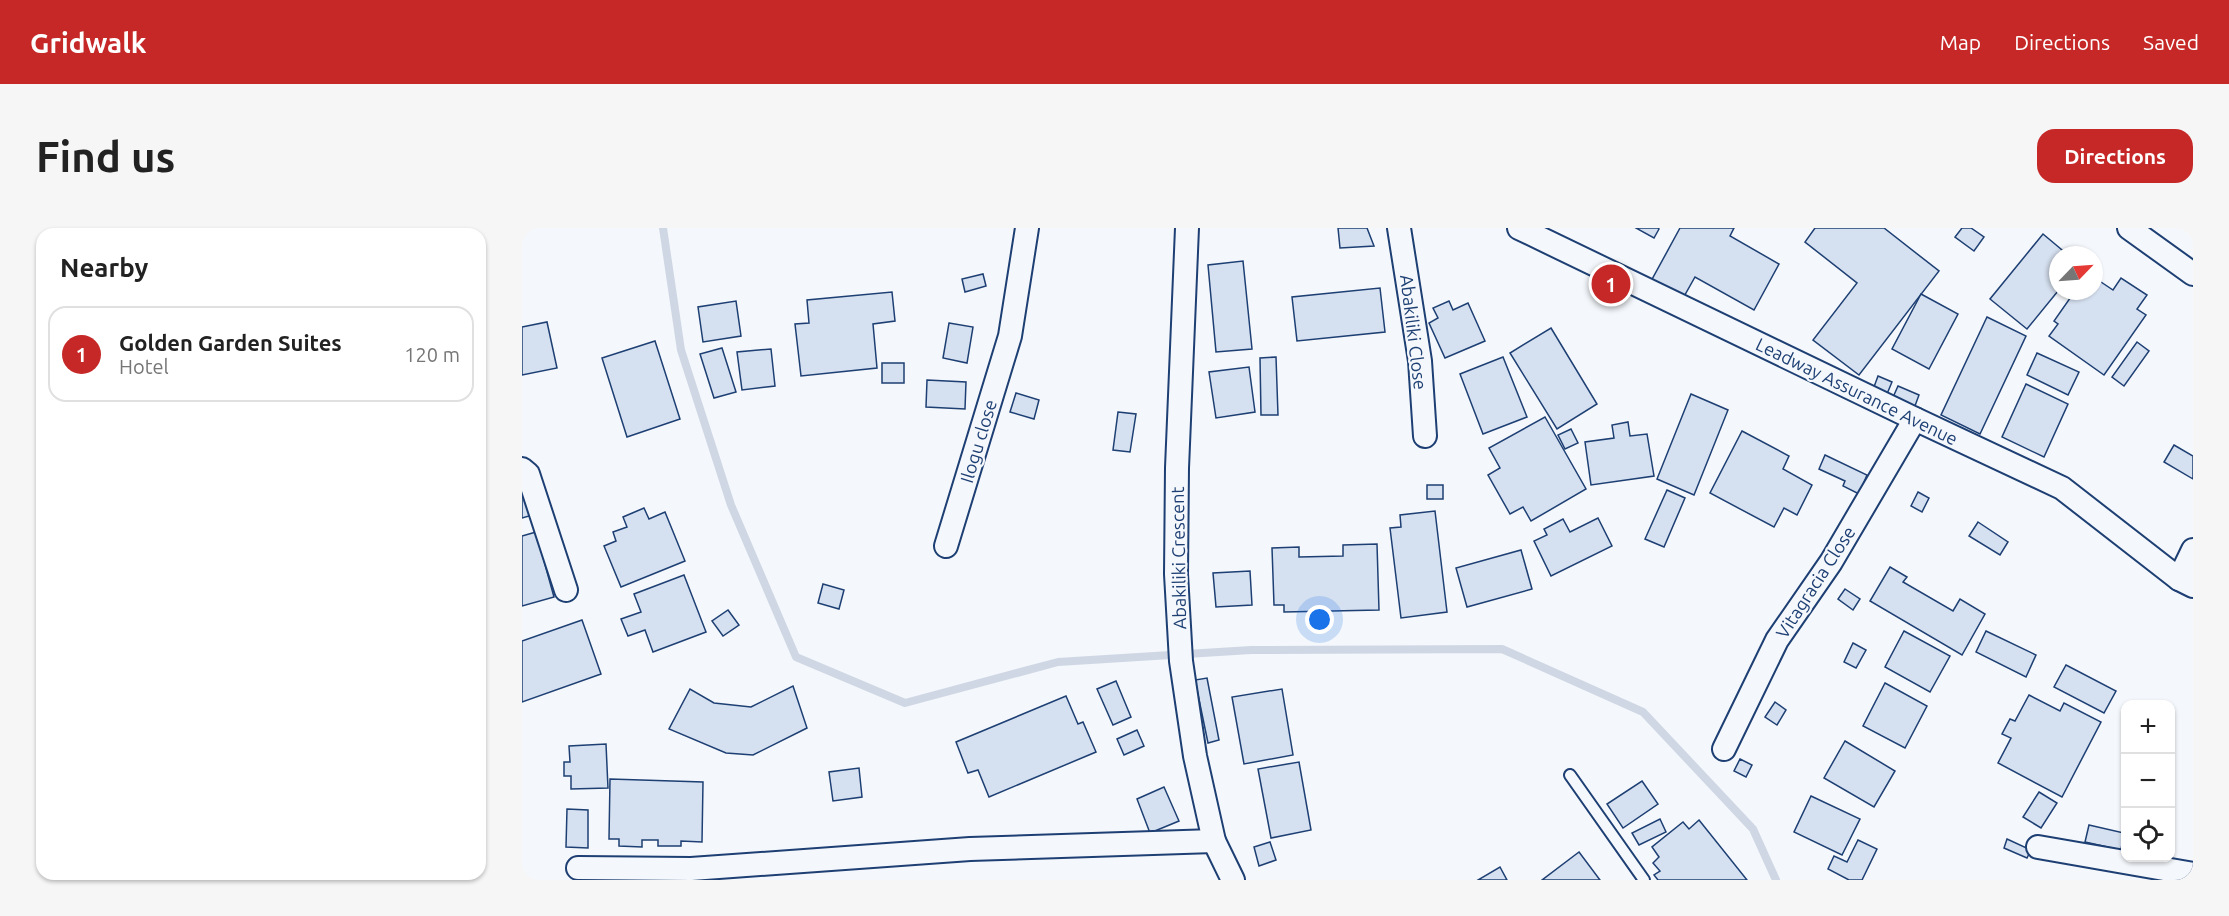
<!DOCTYPE html>
<meta charset="utf-8">
<style>
:root{--surface:#fff;--page:#f6f6f6;--text:#222;--muted:#767676;--line:#e0e0e0;--accent:#c62828}
body{margin:0;font-family:Ubuntu,sans-serif;background:var(--page);color:var(--text)}
.controls{position:absolute;right:18px;bottom:18px;display:grid;overflow:hidden;border-radius:12px;box-shadow:0 2px 4px #0004}
.controls button{width:54px;height:54px;display:grid;place-items:center;padding:0;border:0;border-bottom:2px solid var(--line);background:var(--surface);color:var(--text);font:30px sans-serif}
.compass{position:absolute;left:1527px;top:18px;width:54px;height:54px;border-radius:50%;background:var(--surface);box-shadow:0 2px 4px #0004;rotate:65deg}
.you{position:absolute;left:798px;top:392px;width:21px;height:21px;margin:-15px;border:4px solid #fff;border-radius:50%;background:#1a73e8;box-shadow:0 0 0 9px #1a73e833}
.badge{display:grid;place-items:center;width:39px;height:39px;border-radius:50%;background:var(--accent);color:#fff;font-size:20px;font-weight:700}
.pin{position:absolute;translate:-50% -50%;border:3px solid #fff;box-shadow:0 2px 6px #0006}
.list{margin:0;padding:0;list-style:none}
h2{display:flex;justify-content:space-between;align-items:center;height:78px;margin:0;padding:0 24px;font-size:26px}
h2 small{font-size:20px;font-weight:400;color:var(--muted)}
.list li{display:grid;grid-template-columns:39px 1fr auto;gap:18px;align-items:center;box-sizing:border-box;height:96px;margin:0 12px 12px;padding:0 12px;border:2px solid var(--line);border-radius:18px}
.list b{display:block;font-size:22px;white-space:nowrap}
.list p{margin:0;font-size:20px;white-space:nowrap;color:var(--muted)}
.list em{font-size:20px;font-style:normal;color:var(--muted)}
.icon{flex:none;width:33px;height:33px;fill:none;stroke:currentColor;stroke-width:2;stroke-linecap:round;stroke-linejoin:round}
.map{position:relative;flex:none;width:1671px;height:652px;overflow:hidden;border-radius:18px}
header{display:flex;align-items:center;gap:36px;box-sizing:border-box;height:84px;padding:0 30px;background:var(--accent);color:#fff}
header strong{font-size:28px}
nav{display:flex;gap:33px;margin-inline-start:auto;font-size:21px}
.intro{display:flex;align-items:center;justify-content:space-between;box-sizing:border-box;height:144px;padding:0 36px}
h1{margin:0;font-size:42px}
.button{padding:15px 27px;border-radius:18px;background:var(--accent);color:#fff;font-size:21px;font-weight:700}
main{display:flex;gap:36px;padding:0 36px}
aside{flex:1;background:var(--surface);border-radius:18px;box-shadow:0 2px 4px #0004}
.map>svg:first-child{display:block}
.lines{fill:none;stroke-linecap:round;stroke-linejoin:round}
.stream{stroke:#cfd7e4;stroke-width:8}
.building{fill:#d5e0f0;stroke:#1d3f73;stroke-width:1.5}
.service-casing{stroke:#1d3f73;stroke-width:14}
.minor-casing{stroke:#1d3f73;stroke-width:26}
.service{stroke:#f4f7fb;stroke-width:10}
.minor{stroke:#f4f7fb;stroke-width:22}
.labels{text-anchor:middle;dominant-baseline:central;stroke-width:4.5;stroke-linejoin:round;paint-order:stroke}
.street-label{font-size:18px;fill:#1d3f73;stroke:#f4f7fb}
</style>
<header>
<strong>Gridwalk</strong>
<nav><a>Map</a><a>Directions</a><a>Saved</a></nav>
</header>
<div class="intro"><h1>Find us</h1><a class="button">Directions</a></div>
<main>
<aside>
<h2>Nearby<small></small></h2>
<ul class="list">
<li><span class="badge">1</span><div><b>Golden Garden Suites</b><p>Hotel</p></div><em>120 m</em></li>
</ul>
</aside>
<div class="map">
<svg width="1671" height="652" viewBox="0 0 1671 652">
<rect width="100%" height="100%" fill="#f4f7fb"/>
<g class="lines">
<path class="stream" d="M 141,0 L 159,122 L 209,277 L 274,429 L 383,475 L 536,434 L 729,422 L 980,421 L 1121,484 L 1231,601 L 1254,652"/>
</g>
<g class="building">
<path d="M 816,0 L 845,0 L 852,18 L 818,20 Z"/>
<path d="M 1114,0 L 1136,0 L 1137,1 L 1132,10 Z"/>
<path d="M 1158,0 L 1212,0 L 1208,8 L 1257,36 L 1232,82 L 1173,49 L 1160,72 L 1128,55 Z"/>
<path d="M 1293,0 L 1362,0 L 1417,43 L 1337,147 L 1291,112 L 1335,55 L 1283,14 Z"/>
<path d="M 1440,0 L 1449,0 L 1462,9 L 1452,23 L 1433,9 Z"/>
<path d="M 1521,6 L 1546,27 L 1536,27 L 1536,63 L 1505,101 L 1468,71 Z"/>
<path d="M 721,33 L 730,121 L 694,124 L 686,37 Z"/>
<path d="M 461,46 L 464,58 L 443,64 L 440,51 Z"/>
<path d="M 1573,50 L 1591,62 L 1599,50 L 1625,67 L 1615,81 L 1624,87 L 1582,147 L 1527,108 L 1536,96 L 1532,93 L 1553,63 L 1572,63 Z"/>
<path d="M 858,60 L 863,104 L 775,113 L 770,69 Z"/>
<path d="M 370,64 L 373,93 L 351,96 L 355,140 L 279,148 L 273,96 L 287,95 L 285,72 Z"/>
<path d="M 1399,66 L 1436,86 L 1407,141 L 1370,121 Z"/>
<path d="M 214,73 L 219,108 L 181,114 L 176,79 Z"/>
<path d="M 927,73 L 931,82 L 946,75 L 963,113 L 923,130 L 907,95 L 916,90 L 911,80 Z"/>
<path d="M 1465,89 L 1504,108 L 1458,206 L 1419,187 Z"/>
<path d="M 25,94 L 35,140 L 0,147 L 0,99 Z"/>
<path d="M 427,95 L 451,99 L 445,135 L 421,130 Z"/>
<path d="M 1029,100 L 1075,176 L 1035,201 L 988,125 Z"/>
<path d="M 133,113 L 158,191 L 105,209 L 80,130 Z"/>
<path d="M 1615,114 L 1627,123 L 1602,158 L 1590,149 Z"/>
<path d="M 200,120 L 214,164 L 192,170 L 178,126 Z"/>
<path d="M 249,121 L 253,158 L 220,162 L 215,124 Z"/>
<path d="M 1515,125 L 1557,144 L 1546,167 L 1505,147 Z"/>
<path d="M 754,129 L 756,187 L 739,187 L 738,130 Z"/>
<path d="M 981,129 L 1005,189 L 961,206 L 938,146 Z"/>
<rect x="360" y="135" width="22" height="20"/>
<path d="M 727,139 L 733,184 L 694,190 L 687,144 Z"/>
<path d="M 1356,148 L 1370,154 L 1362,173 L 1349,167 Z"/>
<path d="M 405,152 L 444,154 L 443,181 L 404,179 Z"/>
<path d="M 1504,156 L 1546,176 L 1522,229 L 1480,209 Z"/>
<path d="M 1376,158 L 1397,167 L 1390,186 L 1368,176 Z"/>
<path d="M 494,165 L 517,172 L 512,191 L 488,184 Z"/>
<path d="M 1169,166 L 1206,182 L 1172,267 L 1135,251 Z"/>
<path d="M 596,184 L 614,186 L 608,224 L 591,222 Z"/>
<path d="M 1023,189 L 1064,261 L 1009,293 L 1001,279 L 988,286 L 966,247 L 978,240 L 967,220 Z"/>
<path d="M 1106,194 L 1108,208 L 1125,206 L 1132,248 L 1069,257 L 1063,214 L 1092,210 L 1090,197 Z"/>
<path d="M 1049,201 L 1056,215 L 1043,221 L 1036,207 Z"/>
<path d="M 1220,203 L 1267,228 L 1261,241 L 1290,257 L 1275,287 L 1262,280 L 1252,299 L 1188,265 Z"/>
<path d="M 1652,217 L 1671,228 L 1671,251 L 1642,234 Z"/>
<path d="M 1303,227 L 1345,247 L 1337,266 L 1321,258 L 1323,253 L 1297,241 Z"/>
<rect x="905" y="257" width="16" height="14"/>
<path d="M 1145,262 L 1163,270 L 1142,319 L 1123,311 Z"/>
<path d="M 1396,264 L 1407,270 L 1400,284 L 1389,278 Z"/>
<path d="M 8,266 L 14,286 L 0,290 L 0,268 Z"/>
<path d="M 122,280 L 127,291 L 143,284 L 163,333 L 99,359 L 82,318 L 94,313 L 91,304 L 105,299 L 101,289 Z"/>
<path d="M 913,283 L 925,384 L 879,390 L 868,300 L 879,299 L 878,287 Z"/>
<path d="M 1076,290 L 1090,318 L 1029,348 L 1012,313 L 1025,307 L 1022,301 L 1041,291 L 1048,304 Z"/>
<path d="M 1456,294 L 1486,314 L 1478,327 L 1447,308 Z"/>
<path d="M 14,304 L 32,369 L 0,378 L 0,308 Z"/>
<path d="M 855,316 L 857,382 L 762,384 L 762,377 L 752,377 L 750,320 L 777,319 L 777,329 L 821,328 L 821,317 Z"/>
<path d="M 999,322 L 1010,361 L 945,379 L 934,340 Z"/>
<path d="M 1368,339 L 1385,349 L 1381,354 L 1431,383 L 1438,371 L 1463,386 L 1440,427 L 1348,373 Z"/>
<path d="M 728,343 L 730,377 L 694,379 L 691,345 Z"/>
<path d="M 162,347 L 184,404 L 131,424 L 123,402 L 106,408 L 99,391 L 119,384 L 112,366 Z"/>
<path d="M 301,356 L 322,362 L 317,381 L 296,375 Z"/>
<path d="M 1323,361 L 1338,371 L 1331,382 L 1316,371 Z"/>
<path d="M 206,382 L 217,397 L 201,408 L 190,393 Z"/>
<path d="M 60,392 L 79,446 L 0,474 L 0,413 Z"/>
<path d="M 1382,403 L 1428,428 L 1408,464 L 1363,439 Z"/>
<path d="M 1464,403 L 1514,427 L 1504,449 L 1454,424 Z"/>
<path d="M 1331,415 L 1344,422 L 1334,440 L 1322,434 Z"/>
<path d="M 1544,437 L 1594,463 L 1582,485 L 1532,459 Z"/>
<path d="M 685,450 L 697,512 L 686,515 L 673,452 Z"/>
<path d="M 594,453 L 609,489 L 591,497 L 575,461 Z"/>
<path d="M 1363,455 L 1405,478 L 1383,520 L 1341,498 Z"/>
<path d="M 271,458 L 285,500 L 231,527 L 204,525 L 147,501 L 168,461 L 192,475 L 229,479 Z"/>
<path d="M 760,461 L 771,527 L 722,536 L 710,469 Z"/>
<path d="M 1507,467 L 1538,483 L 1542,475 L 1579,494 L 1540,569 L 1476,535 L 1489,510 L 1480,506 L 1488,491 L 1493,493 Z"/>
<path d="M 544,468 L 556,496 L 561,494 L 574,524 L 467,569 L 456,542 L 446,545 L 434,514 Z"/>
<path d="M 1253,474 L 1264,482 L 1255,497 L 1243,489 Z"/>
<path d="M 615,502 L 622,518 L 602,527 L 595,511 Z"/>
<path d="M 1323,513 L 1373,543 L 1352,579 L 1302,550 Z"/>
<path d="M 84,516 L 86,560 L 49,561 L 49,548 L 42,548 L 42,534 L 48,534 L 47,518 Z"/>
<path d="M 1218,531 L 1230,537 L 1224,549 L 1212,543 Z"/>
<path d="M 777,534 L 789,602 L 749,610 L 736,541 Z"/>
<path d="M 337,540 L 340,569 L 311,573 L 307,544 Z"/>
<path d="M 88,551 L 181,554 L 180,614 L 159,613 L 159,618 L 136,618 L 136,612 L 120,612 L 120,619 L 97,618 L 97,611 L 87,611 Z"/>
<path d="M 1120,553 L 1136,576 L 1101,600 L 1085,576 Z"/>
<path d="M 642,559 L 657,593 L 628,605 L 615,571 Z"/>
<path d="M 1517,564 L 1535,575 L 1519,600 L 1501,589 Z"/>
<path d="M 1289,568 L 1338,591 L 1320,627 L 1272,604 Z"/>
<path d="M 45,581 L 66,582 L 66,620 L 44,619 Z"/>
<path d="M 1138,591 L 1144,604 L 1117,617 L 1110,605 Z"/>
<path d="M 1177,592 L 1225,652 L 1136,652 L 1132,647 L 1138,643 L 1131,635 L 1137,629 L 1130,619 L 1161,594 L 1167,601 Z"/>
<path d="M 1567,597 L 1602,605 L 1599,622 L 1563,614 Z"/>
<path d="M 1485,611 L 1509,622 L 1505,630 L 1482,620 Z"/>
<path d="M 1336,612 L 1355,621 L 1340,652 L 1327,652 L 1306,641 L 1312,628 L 1325,634 Z"/>
<path d="M 748,614 L 754,632 L 737,638 L 732,619 Z"/>
<path d="M 1057,624 L 1078,652 L 1020,652 Z"/>
<path d="M 978,639 L 985,652 L 956,652 Z"/>
</g>
<g class="lines">
<defs>
<path id="service" d="M 1048,547 L 1122,652"/>
<g id="minor">
<path d="M 665,0 L 655,240 L 654,346 L 659,433 L 673,528 L 692,613 L 711,652"/>
<path d="M 877,0 L 898,133 L 903,208"/>
<path d="M 997,0 L 1393,191 L 1540,260 L 1657,351 L 1671,358"/>
<path d="M 1607,0 L 1671,46"/>
<path d="M 0,241 L 6,246 L 44,362"/>
<path d="M 424,318 L 488,108 L 505,0"/>
<path d="M 1657,351 L 1671,322"/>
<path d="M 1202,521 L 1255,412 L 1309,334 L 1393,191"/>
<path d="M 1516,619 L 1671,646"/>
<path d="M 56,640 L 169,641 L 448,621 L 692,613"/>
</g>
</defs>
<use href="#service" class="service-casing"/>
<use href="#minor" class="minor-casing"/>
<use href="#service" class="service"/>
<use href="#minor" class="minor"/>
</g>
<g class="labels">
<g class="street-label">
<text transform="translate(892 104) rotate(83)">Abakiliki Close</text>
<text transform="translate(1335 163) rotate(26)">Leadway Assurance Avenue</text>
<text transform="translate(456 213) rotate(-73)">Ilogu close</text>
<text transform="translate(656 330) rotate(-91)">Abakiliki Crescent</text>
<text transform="translate(1293 354) rotate(-57)">Vitagracia Close</text>
</g>
</g>
</svg>
<div class="controls">
<button>+</button>
<button>−</button>
<button><svg class="icon" aria-label="locate" viewBox="0 0 24 24"><circle cx="12" cy="12" r="6"/><path d="M12 2v4M12 18v4M2 12h4M18 12h4"/></svg></button>
</div>
<svg class="compass" viewBox="-18 -18 36 36"><path d="M0-13l5 13h-10z" fill="#e53935"/><path d="M0 13l5-13h-10z" fill="#767676"/></svg>
<div class="you"></div>
<div class="pin badge" style="left:1089px;top:56px">1</div>
</div>
</main>
